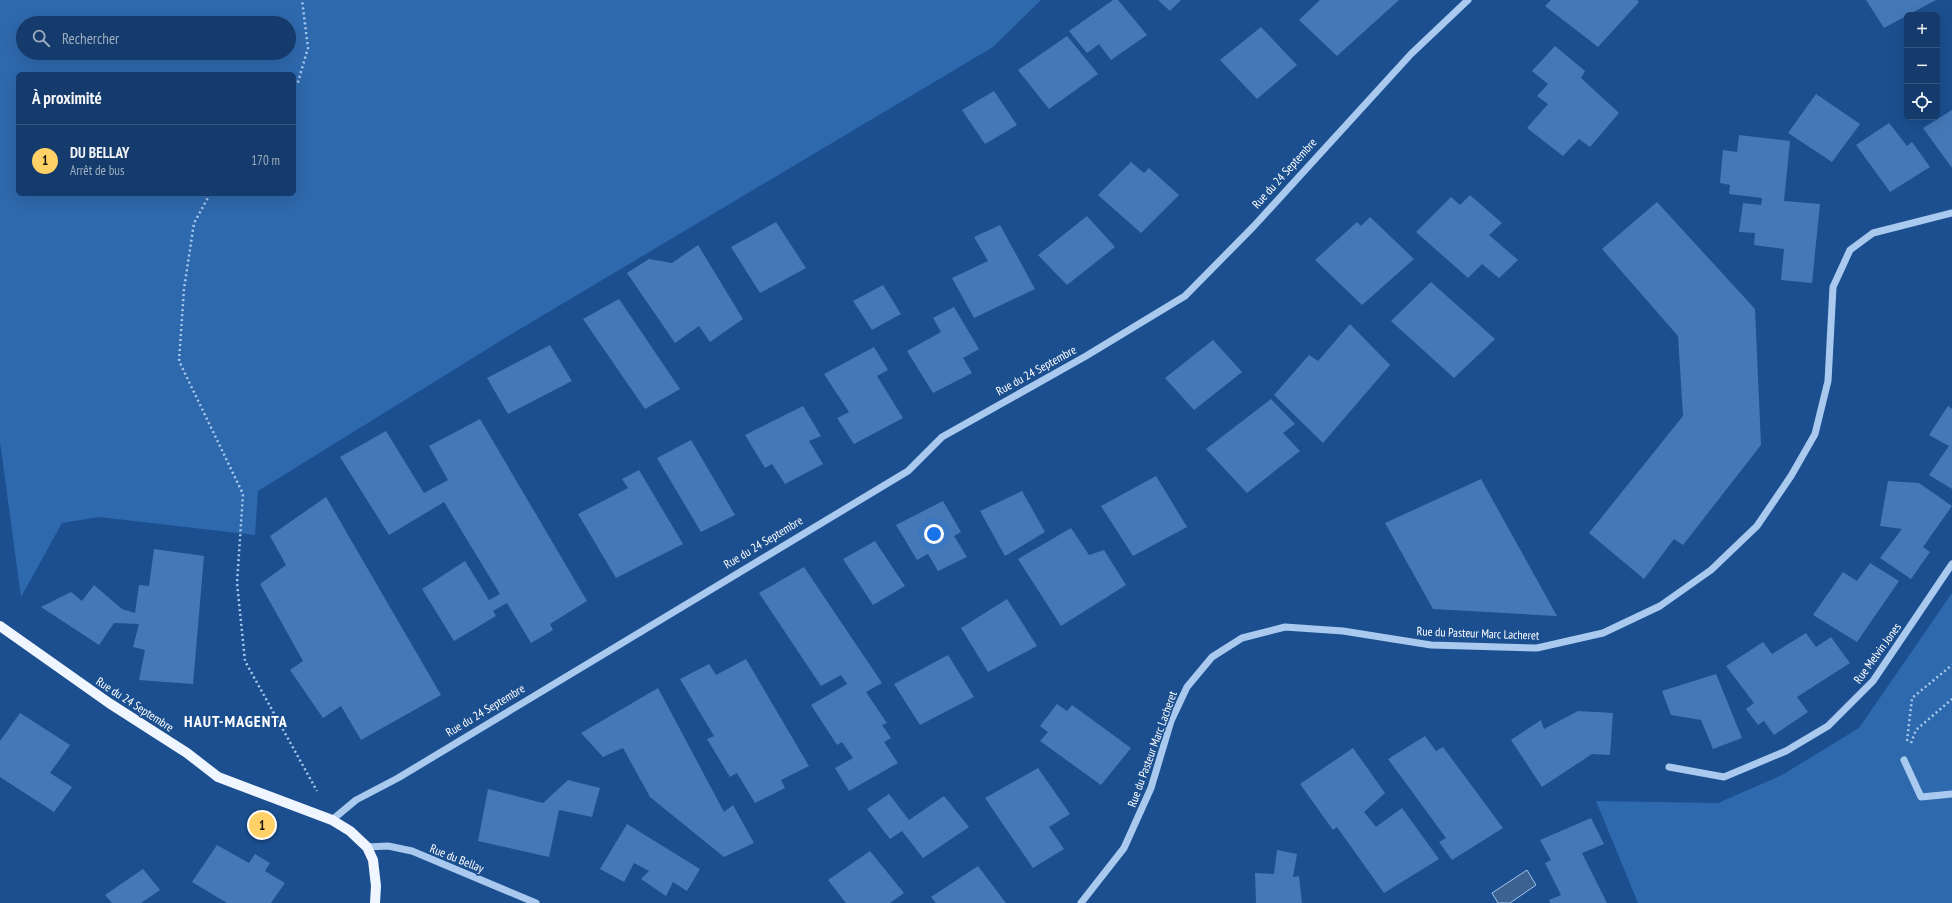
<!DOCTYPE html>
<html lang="fr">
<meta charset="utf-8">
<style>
:root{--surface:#143b6b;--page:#1d4271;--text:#f1f3f6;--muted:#9dadc1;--line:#33557e;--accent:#ffd166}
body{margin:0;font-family:"PT Sans Narrow",sans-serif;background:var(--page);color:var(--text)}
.controls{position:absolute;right:12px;top:12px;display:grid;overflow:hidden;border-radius:6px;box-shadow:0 4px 16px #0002}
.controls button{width:36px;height:36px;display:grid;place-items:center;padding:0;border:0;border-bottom:1px solid var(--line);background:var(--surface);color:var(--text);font:20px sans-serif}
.you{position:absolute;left:934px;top:534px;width:14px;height:14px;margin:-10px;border:3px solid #fff;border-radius:50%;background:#1a73e8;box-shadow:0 0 0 6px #1a73e833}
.badge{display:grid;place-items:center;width:26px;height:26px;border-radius:50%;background:var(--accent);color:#111;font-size:13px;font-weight:700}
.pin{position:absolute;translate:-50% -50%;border:2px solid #fff;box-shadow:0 1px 4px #0006}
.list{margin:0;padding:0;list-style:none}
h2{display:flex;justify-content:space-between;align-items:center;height:52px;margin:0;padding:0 16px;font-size:17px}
h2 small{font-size:13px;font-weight:400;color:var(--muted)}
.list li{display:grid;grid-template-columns:26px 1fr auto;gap:12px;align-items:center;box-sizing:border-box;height:72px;padding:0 16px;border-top:1px solid var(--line)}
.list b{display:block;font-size:15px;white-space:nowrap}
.list p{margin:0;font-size:13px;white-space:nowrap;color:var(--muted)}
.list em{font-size:13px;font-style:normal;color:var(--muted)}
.icon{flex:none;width:22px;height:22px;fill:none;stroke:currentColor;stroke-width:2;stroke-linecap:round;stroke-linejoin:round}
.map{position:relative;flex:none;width:1952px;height:903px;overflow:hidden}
.search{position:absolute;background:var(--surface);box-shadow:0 4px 16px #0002;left:16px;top:16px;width:280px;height:44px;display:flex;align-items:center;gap:10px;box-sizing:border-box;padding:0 14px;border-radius:22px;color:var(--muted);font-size:15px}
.panel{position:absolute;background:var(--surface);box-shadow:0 4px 16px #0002;left:16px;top:72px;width:280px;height:124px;border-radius:6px}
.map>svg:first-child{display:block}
.green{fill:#2e69ad;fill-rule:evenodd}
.water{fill:#3c6290;stroke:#9cc4f0}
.building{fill:#4478b7}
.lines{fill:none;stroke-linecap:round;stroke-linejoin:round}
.path{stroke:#a9c9ee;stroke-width:2.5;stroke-dasharray:2 3;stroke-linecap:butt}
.minor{stroke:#a9c9ee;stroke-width:7}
.major{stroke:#f0f6ff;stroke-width:10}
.labels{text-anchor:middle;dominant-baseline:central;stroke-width:3.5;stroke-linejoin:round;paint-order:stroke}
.street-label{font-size:12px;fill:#fff;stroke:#1b4f8f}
.district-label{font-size:16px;font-weight:bold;letter-spacing:1px;fill:#fff;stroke:#1b4f8f}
</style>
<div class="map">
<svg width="1952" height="903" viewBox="0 0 1952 903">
<rect width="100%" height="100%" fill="#1b4f8f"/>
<g class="green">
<path d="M 0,0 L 1041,0 L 993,47 L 510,335 L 258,491 L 255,535 L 99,517 L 62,523 L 21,597 L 0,442 ZM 23,23 L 289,23 L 289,53 L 23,53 ZM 18,74 L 294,74 L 294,194 L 18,194 Z"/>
<path d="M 1952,593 L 1952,903 L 1638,903 L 1596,801 L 1718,803 L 1782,775 L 1859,728 Z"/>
</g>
<path class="water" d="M 1527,870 L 1536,885 L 1510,903 L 1498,903 L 1492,893 Z"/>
<g class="building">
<path d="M 1113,0 L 1118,0 L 1147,35 L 1111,60 L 1099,44 L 1087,53 L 1069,31 Z"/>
<path d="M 1158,0 L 1181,0 L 1170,11 Z"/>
<path d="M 1320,0 L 1399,0 L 1337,56 L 1299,20 Z"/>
<path d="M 1551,0 L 1637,0 L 1639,2 L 1598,47 L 1545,6 Z"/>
<path d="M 1866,0 L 1936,0 L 1884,28 Z"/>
<path d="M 1261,27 L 1297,65 L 1257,99 L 1220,60 Z"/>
<path d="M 1067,36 L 1098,74 L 1049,109 L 1018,70 Z"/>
<path d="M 1555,46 L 1585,71 L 1581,78 L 1619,113 L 1590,147 L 1579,139 L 1563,156 L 1527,128 L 1548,104 L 1537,96 L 1548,84 L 1532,71 Z"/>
<path d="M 994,91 L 1017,125 L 985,144 L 962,110 Z"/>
<path d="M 1816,94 L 1860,124 L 1832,162 L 1788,133 Z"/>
<path d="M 1952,110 L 1952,168 L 1923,128 Z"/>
<path d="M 1889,123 L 1907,146 L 1912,142 L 1930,167 L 1890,192 L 1856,145 Z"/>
<path d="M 1739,135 L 1790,141 L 1784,201 L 1820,204 L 1812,283 L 1781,280 L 1784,249 L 1754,245 L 1755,233 L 1739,232 L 1743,203 L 1761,205 L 1762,198 L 1729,194 L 1730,185 L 1720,183 L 1723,150 L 1737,152 Z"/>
<path d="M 1131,162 L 1144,173 L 1149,168 L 1179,195 L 1141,233 L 1098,195 Z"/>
<path d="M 1470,195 L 1502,223 L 1489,235 L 1518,260 L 1499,278 L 1482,264 L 1468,278 L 1416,232 L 1451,197 L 1460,205 Z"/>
<path d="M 1657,202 L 1755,309 L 1761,445 L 1683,545 L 1674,539 L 1644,579 L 1589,533 L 1683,416 L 1678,336 L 1602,249 Z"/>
<path d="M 1087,216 L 1115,247 L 1067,285 L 1038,255 Z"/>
<path d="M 1370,217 L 1414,259 L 1362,305 L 1315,260 L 1357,222 L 1361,226 Z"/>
<path d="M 776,222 L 806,268 L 760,293 L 731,247 Z"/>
<path d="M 1000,225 L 1035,289 L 974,318 L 952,278 L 988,261 L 974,237 Z"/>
<path d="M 698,245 L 743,319 L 710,342 L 699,326 L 675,343 L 627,273 L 649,259 L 672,263 Z"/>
<path d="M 1431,282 L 1495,339 L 1454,378 L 1391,321 Z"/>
<path d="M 883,285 L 901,314 L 872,330 L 853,301 Z"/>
<path d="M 619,299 L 680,389 L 645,409 L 583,319 Z"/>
<path d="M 954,307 L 979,349 L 963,358 L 972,373 L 933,393 L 907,351 L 941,332 L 933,318 Z"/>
<path d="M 1350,324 L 1390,365 L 1323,443 L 1274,395 L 1309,355 L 1318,361 Z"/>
<path d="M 1213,340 L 1242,372 L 1194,410 L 1165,378 Z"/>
<path d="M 550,345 L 572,381 L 508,414 L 487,378 Z"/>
<path d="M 874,347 L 888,370 L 877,376 L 903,418 L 854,444 L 837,418 L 849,412 L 824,374 Z"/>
<path d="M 1271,399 L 1295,424 L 1283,433 L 1300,451 L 1247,493 L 1206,449 Z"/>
<path d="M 803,406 L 821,436 L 809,441 L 823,464 L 785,484 L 772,464 L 765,468 L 745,435 Z"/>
<path d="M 1948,406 L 1952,409 L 1952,489 L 1929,475 L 1949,446 L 1929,435 Z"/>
<path d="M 480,419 L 587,601 L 550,624 L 553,630 L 531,643 L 507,603 L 493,611 L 496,616 L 454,641 L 422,589 L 465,561 L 489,600 L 500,594 L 444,502 L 389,535 L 340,457 L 386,431 L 424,493 L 448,480 L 429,446 Z"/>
<path d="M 691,440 L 735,515 L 701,532 L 657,458 Z"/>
<path d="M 639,470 L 683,544 L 616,578 L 578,514 L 628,488 L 622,479 Z"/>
<path d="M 1156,476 L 1187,527 L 1133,556 L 1101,506 Z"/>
<path d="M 1481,479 L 1557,616 L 1433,609 L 1385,523 Z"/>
<path d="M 1888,481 L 1919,483 L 1952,506 L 1923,547 L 1930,552 L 1911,579 L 1880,558 L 1902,529 L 1880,526 Z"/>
<path d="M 1022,491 L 1045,532 L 1005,556 L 980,511 Z"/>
<path d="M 326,497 L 441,695 L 361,740 L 341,706 L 323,718 L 290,670 L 303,661 L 260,584 L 286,565 L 270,536 Z"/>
<path d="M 943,501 L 961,532 L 954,536 L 967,557 L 938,571 L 928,554 L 917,560 L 896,525 Z"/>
<path d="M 1071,528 L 1089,555 L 1104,550 L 1126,585 L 1061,626 L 1018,559 Z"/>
<path d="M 875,541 L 905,586 L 873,605 L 843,559 Z"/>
<path d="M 154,549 L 204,556 L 193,684 L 139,680 L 145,650 L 133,647 L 139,624 L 114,623 L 99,645 L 41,607 L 71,592 L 82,601 L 94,585 L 122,609 L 135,613 L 139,585 L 149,586 Z"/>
<path d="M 1870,563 L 1899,581 L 1857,642 L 1813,615 L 1843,572 L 1857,581 Z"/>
<path d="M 804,567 L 882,683 L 866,692 L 887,723 L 882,725 L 891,738 L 884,742 L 898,763 L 849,791 L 835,768 L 853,758 L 842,742 L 837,745 L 811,705 L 847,684 L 841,675 L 821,686 L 759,593 Z"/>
<path d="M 1007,599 L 1037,646 L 988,672 L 961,628 Z"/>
<path d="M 1806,633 L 1816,647 L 1831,637 L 1850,663 L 1797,697 L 1808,712 L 1774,735 L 1764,721 L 1758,725 L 1746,709 L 1754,703 L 1726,666 L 1763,642 L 1772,654 Z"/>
<path d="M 948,655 L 974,697 L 920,725 L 894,684 Z"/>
<path d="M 746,659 L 809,766 L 781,780 L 785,788 L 755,803 L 737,773 L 730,777 L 707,739 L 714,736 L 680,679 L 709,664 L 716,675 Z"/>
<path d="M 1716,674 L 1742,738 L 1713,749 L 1701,720 L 1671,715 L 1662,691 Z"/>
<path d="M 658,688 L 724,812 L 733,805 L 754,843 L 724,857 L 650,797 L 623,748 L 603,757 L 581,733 Z"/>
<path d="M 1057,704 L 1067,711 L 1072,705 L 1131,748 L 1101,785 L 1040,741 L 1048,732 L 1040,726 Z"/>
<path d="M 1578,711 L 1613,713 L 1610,755 L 1592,754 L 1542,787 L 1511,740 L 1541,720 L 1544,729 Z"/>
<path d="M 20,713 L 70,745 L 50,773 L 72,787 L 54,812 L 0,777 L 0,741 Z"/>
<path d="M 1425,736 L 1436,751 L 1443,747 L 1503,828 L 1452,860 L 1439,842 L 1446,838 L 1388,759 Z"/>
<path d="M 1353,748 L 1385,793 L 1364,812 L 1376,827 L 1402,808 L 1439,859 L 1384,893 L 1337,827 L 1333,830 L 1300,784 Z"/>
<path d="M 1038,768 L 1070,814 L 1049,827 L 1064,849 L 1033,868 L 985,798 Z"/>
<path d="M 568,780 L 600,788 L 592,817 L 559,810 L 549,857 L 478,841 L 488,789 L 543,803 Z"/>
<path d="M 889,794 L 909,820 L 944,796 L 969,827 L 923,858 L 902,831 L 890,839 L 867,809 Z"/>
<path d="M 1591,818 L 1604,844 L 1582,853 L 1607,903 L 1550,903 L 1549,900 L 1561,895 L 1545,863 L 1551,860 L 1540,840 Z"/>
<path d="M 627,824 L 700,869 L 687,891 L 673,882 L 666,896 L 641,879 L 649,871 L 634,863 L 624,882 L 600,869 Z"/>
<path d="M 217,845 L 249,863 L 255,854 L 270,863 L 265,871 L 285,883 L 271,903 L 227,903 L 192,882 Z"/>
<path d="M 1277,850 L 1297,854 L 1293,877 L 1299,876 L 1302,903 L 1256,903 L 1255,873 L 1274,874 Z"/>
<path d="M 870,851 L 904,893 L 890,903 L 846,903 L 828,880 Z"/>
<path d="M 978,866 L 1006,903 L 936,903 L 931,897 Z"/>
<path d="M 143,869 L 160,890 L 141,903 L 112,903 L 105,895 Z"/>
</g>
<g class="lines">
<g class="path">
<path d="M 294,86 L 298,82 L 308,48 L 302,0"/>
<path d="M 210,194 L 194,223 L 184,289 L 179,361 L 243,494 L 237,583 L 245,661 L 317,791"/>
<path d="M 1907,741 L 1912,698 L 1952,665"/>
<path d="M 1911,743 L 1916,730 L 1952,699"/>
</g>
<g class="minor">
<path d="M 1904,760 L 1921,797 L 1952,794"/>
<path d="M 1669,767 L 1724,777 L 1786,751 L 1828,726 L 1873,681 L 1952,564"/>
<path d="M 332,820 L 356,800 L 398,778 L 908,471 L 942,437 L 1086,356 L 1185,296 L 1254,226 L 1411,54 L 1468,0"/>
<path d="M 367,847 L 388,846 L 412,851 L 536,903"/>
<path d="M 1081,903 L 1124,848 L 1151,788 L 1171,721 L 1187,687 L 1212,657 L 1242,638 L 1285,627 L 1343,631 L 1431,645 L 1537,648 L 1603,633 L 1660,606 L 1711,570 L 1757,526 L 1791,476 L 1815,434 L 1828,381 L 1833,287 L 1850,250 L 1873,233 L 1952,213"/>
</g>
<path class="major" d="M 0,626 L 109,703 L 187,753 L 218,777 L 332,820 L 350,831 L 367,847 L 373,860 L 376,886 L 375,903"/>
</g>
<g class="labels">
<g class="street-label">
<text transform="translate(1284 173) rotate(-48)">Rue du 24 Septembre</text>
<text transform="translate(1036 370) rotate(-29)">Rue du 24 Septembre</text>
<text transform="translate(763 542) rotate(-31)">Rue du 24 Septembre</text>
<text transform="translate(1478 633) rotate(2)">Rue du Pasteur Marc Lacheret</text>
<text transform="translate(1877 653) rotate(-54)">Rue Melvin Jones</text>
<text transform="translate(135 704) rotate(33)">Rue du 24 Septembre</text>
<text transform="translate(485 710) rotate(-31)">Rue du 24 Septembre</text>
<text transform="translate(1152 749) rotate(-70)">Rue du Pasteur Marc Lacheret</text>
<text transform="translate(457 858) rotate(22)">Rue du Bellay</text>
</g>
<g class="district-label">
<text x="236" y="721">HAUT-MAGENTA</text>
</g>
</g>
</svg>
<div class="controls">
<button>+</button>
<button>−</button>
<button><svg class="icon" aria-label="locate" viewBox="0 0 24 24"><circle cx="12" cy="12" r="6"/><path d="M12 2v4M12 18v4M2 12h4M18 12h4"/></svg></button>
</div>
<div class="you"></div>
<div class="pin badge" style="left:262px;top:825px">1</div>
<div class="search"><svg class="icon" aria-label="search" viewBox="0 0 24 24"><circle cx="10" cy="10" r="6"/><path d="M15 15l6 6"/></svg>Rechercher</div>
<section class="panel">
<h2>À proximité<small></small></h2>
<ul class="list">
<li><span class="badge">1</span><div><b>DU BELLAY</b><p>Arrêt de bus</p></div><em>170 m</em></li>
</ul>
</section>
</div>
